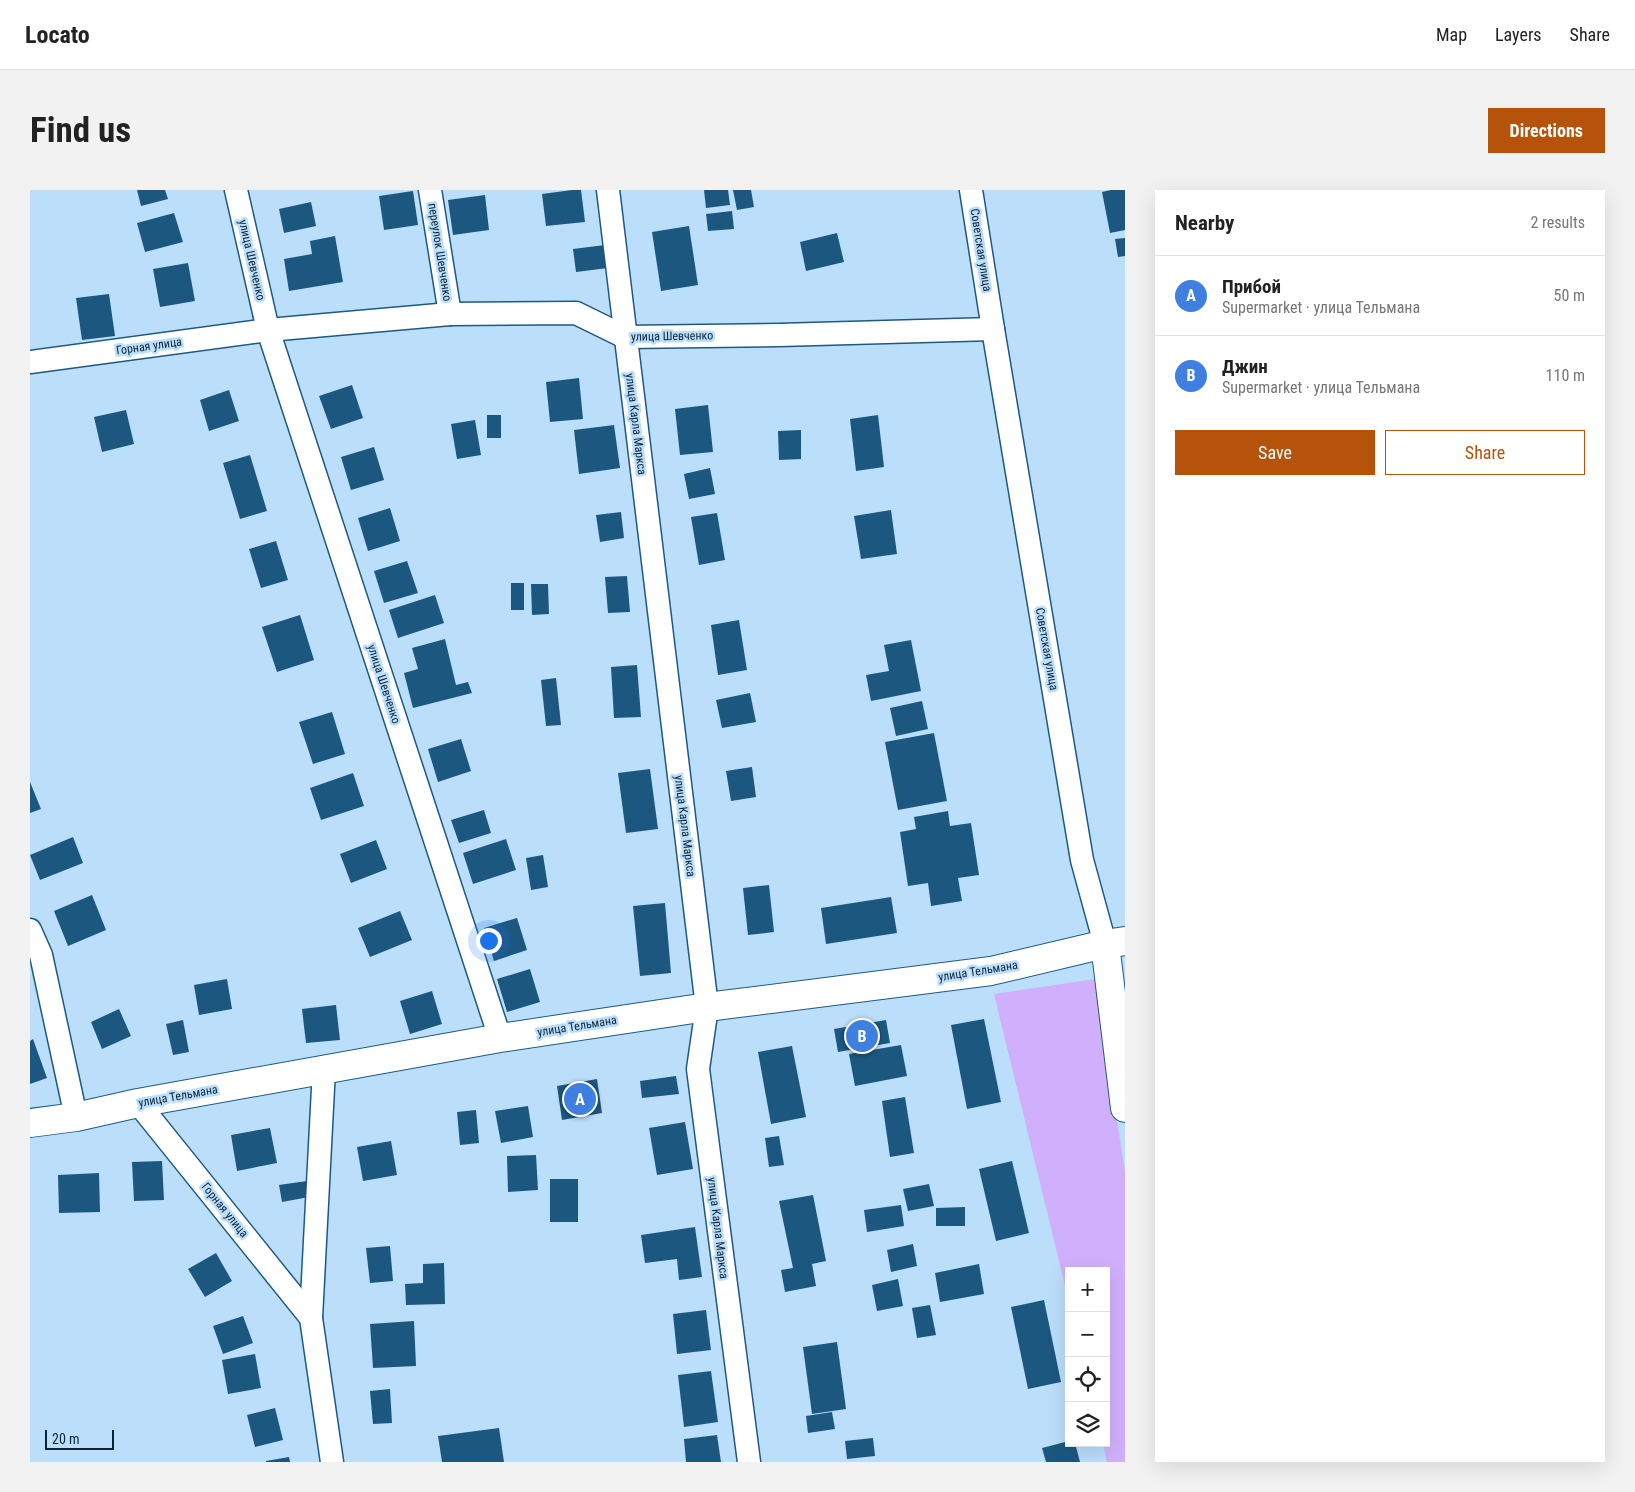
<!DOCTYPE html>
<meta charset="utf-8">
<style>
:root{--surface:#fff;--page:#f2f2f2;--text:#222;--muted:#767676;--line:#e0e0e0;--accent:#b45309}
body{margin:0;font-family:"Roboto Condensed",sans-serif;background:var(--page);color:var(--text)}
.controls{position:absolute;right:15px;bottom:15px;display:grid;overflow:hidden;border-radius:0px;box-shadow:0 5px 20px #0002}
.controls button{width:45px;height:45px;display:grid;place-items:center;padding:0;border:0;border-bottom:1px solid var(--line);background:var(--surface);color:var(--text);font:25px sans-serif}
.scale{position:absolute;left:15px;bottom:12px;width:69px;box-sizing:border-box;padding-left:5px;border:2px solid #0b2335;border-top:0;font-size:14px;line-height:18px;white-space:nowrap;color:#0b2335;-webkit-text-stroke:4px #bbdefb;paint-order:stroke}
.you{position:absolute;left:458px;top:750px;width:18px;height:18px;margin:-12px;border:4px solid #fff;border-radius:50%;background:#1a73e8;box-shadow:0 0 0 8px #1a73e833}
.badge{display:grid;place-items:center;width:32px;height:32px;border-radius:50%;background:var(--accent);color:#fff;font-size:16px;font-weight:700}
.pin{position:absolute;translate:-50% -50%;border:2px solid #fff;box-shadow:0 1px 5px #0006}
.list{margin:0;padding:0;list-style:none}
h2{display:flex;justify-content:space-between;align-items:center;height:65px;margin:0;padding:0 20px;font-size:21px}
h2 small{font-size:16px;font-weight:400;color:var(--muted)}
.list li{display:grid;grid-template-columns:32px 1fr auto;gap:15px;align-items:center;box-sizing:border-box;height:80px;padding:0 20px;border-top:1px solid var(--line)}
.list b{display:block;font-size:19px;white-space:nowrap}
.list p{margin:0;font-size:16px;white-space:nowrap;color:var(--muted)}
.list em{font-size:16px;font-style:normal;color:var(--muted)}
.actions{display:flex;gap:10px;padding:15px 20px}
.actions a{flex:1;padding:11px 0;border:1px solid var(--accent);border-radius:0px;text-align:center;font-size:18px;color:var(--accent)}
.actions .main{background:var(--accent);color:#fff}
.icon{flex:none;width:28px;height:28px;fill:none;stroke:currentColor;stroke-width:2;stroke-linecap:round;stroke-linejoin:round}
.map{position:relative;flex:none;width:1095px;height:1272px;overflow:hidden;border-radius:0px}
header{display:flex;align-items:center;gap:30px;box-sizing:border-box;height:70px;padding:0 25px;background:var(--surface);border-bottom:1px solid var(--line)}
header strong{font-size:24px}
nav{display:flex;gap:28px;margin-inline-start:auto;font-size:18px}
.intro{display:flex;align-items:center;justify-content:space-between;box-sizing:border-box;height:120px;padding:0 30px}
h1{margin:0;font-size:35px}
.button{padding:12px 22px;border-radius:0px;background:var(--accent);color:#fff;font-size:18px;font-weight:700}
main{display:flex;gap:30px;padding:0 30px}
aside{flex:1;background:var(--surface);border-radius:0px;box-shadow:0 5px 20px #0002}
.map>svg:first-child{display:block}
.green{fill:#d0b0fc}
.building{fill:#1c5780}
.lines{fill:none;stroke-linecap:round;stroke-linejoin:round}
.minor-casing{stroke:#1e5982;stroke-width:25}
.tertiary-casing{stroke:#1e5982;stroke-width:30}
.minor{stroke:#fff;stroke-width:22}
.tertiary{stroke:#fff;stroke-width:28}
.labels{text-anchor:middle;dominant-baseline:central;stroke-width:5;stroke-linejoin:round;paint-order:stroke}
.street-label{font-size:12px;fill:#0b2335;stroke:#bbdefb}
</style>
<header>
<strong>Locato</strong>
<nav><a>Map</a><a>Layers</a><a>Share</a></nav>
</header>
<div class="intro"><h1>Find us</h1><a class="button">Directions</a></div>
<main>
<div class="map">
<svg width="1095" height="1272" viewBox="0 0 1095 1272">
<rect width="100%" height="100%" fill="#bbdefb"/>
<path class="green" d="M 1065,789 L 1095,982 L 1095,1272 L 1077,1272 L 1073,1253 L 1076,1253 L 1076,1081 L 1039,1081 L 1039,1112 L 964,804 Z"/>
<g class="building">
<path d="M 107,0 L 135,0 L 138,9 L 111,16 Z"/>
<path d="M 542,0 L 551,0 L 555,32 L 516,36 L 512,4 Z"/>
<path d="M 674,0 L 698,0 L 700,15 L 676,18 Z"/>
<path d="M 703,0 L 721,0 L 724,17 L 707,20 Z"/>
<path d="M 1081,0 L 1095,0 L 1095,40 L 1080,43 L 1072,2 Z"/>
<path d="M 383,1 L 388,35 L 354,40 L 349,6 Z"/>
<path d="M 455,5 L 459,40 L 423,45 L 418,10 Z"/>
<path d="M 281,12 L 286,36 L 254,43 L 249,19 Z"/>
<path d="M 702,21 L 704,39 L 678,41 L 676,24 Z"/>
<path d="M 144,23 L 153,52 L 115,62 L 107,33 Z"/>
<path d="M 659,36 L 668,95 L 631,101 L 622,42 Z"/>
<path d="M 807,43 L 814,72 L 776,81 L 770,52 Z"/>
<path d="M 305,46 L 313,92 L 259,101 L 254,69 L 282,64 L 280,51 Z"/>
<path d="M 1095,48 L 1095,66 L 1088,67 L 1085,49 Z"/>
<path d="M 575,55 L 578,78 L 546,82 L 543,59 Z"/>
<path d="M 158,73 L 165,111 L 130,117 L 123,79 Z"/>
<path d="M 79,104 L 85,146 L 52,150 L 46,108 Z"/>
<path d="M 549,188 L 553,229 L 520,232 L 516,192 Z"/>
<path d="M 322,195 L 333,228 L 301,239 L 289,206 Z"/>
<path d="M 199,200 L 209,231 L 179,241 L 170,210 Z"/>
<path d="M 678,215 L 683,262 L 650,265 L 645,219 Z"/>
<path d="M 96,220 L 104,254 L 72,262 L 64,227 Z"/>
<rect x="457" y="225" width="14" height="23"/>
<path d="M 848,225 L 854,277 L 826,281 L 820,229 Z"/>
<path d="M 445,230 L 451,265 L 427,269 L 421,234 Z"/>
<path d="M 584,235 L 590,278 L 549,284 L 544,240 Z"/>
<path d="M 771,240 L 771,269 L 749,270 L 748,241 Z"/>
<path d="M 344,257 L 354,290 L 321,300 L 311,267 Z"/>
<path d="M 220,265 L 237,321 L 210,329 L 193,273 Z"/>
<path d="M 680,278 L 685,304 L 659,309 L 654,284 Z"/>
<path d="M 360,318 L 370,351 L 338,361 L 328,328 Z"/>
<path d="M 861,320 L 867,364 L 831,369 L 824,326 Z"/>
<path d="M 591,322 L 594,348 L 570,352 L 566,325 Z"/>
<path d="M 687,323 L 695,370 L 669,375 L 661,327 Z"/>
<path d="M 246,351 L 258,390 L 231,398 L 219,359 Z"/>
<path d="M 377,371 L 388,403 L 354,413 L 344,381 Z"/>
<path d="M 597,386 L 600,422 L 578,423 L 575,387 Z"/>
<rect x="481" y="393" width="13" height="27"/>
<path d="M 501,394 L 518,394 L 519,424 L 502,425 Z"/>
<path d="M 405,405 L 414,433 L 368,448 L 359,420 Z"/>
<path d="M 270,425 L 284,470 L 247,482 L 232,437 Z"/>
<path d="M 709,430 L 717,480 L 688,485 L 681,435 Z"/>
<path d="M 415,449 L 426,495 L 438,492 L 442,503 L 383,518 L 374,483 L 388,479 L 382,458 Z"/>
<path d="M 881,450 L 891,501 L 841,511 L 836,485 L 859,481 L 854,455 Z"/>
<path d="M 607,475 L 611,527 L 584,528 L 581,477 Z"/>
<path d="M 526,488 L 531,535 L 516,536 L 511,490 Z"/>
<path d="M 720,503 L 726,532 L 692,538 L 686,510 Z"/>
<path d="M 892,511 L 898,539 L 866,546 L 860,518 Z"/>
<path d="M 302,522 L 315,564 L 283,574 L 269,532 Z"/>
<path d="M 904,543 L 917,611 L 868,620 L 855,552 Z"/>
<path d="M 431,549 L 441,581 L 408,592 L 398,559 Z"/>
<path d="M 722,577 L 726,607 L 701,611 L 696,581 Z"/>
<path d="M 620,579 L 628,639 L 596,643 L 588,583 Z"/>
<path d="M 323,583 L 334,616 L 291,630 L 280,598 Z"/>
<path d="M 0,592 L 11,619 L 0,623 Z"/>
<path d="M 454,620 L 461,643 L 429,653 L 421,630 Z"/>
<path d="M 918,621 L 920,636 L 941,633 L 949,685 L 928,688 L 932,711 L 901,716 L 898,693 L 878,696 L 870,642 L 886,639 L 884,627 Z"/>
<path d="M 43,647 L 53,673 L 10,690 L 0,665 Z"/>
<path d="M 476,649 L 486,680 L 443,694 L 433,663 Z"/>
<path d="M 346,650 L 357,679 L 321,693 L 310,664 Z"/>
<path d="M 513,665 L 518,697 L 501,700 L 496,668 Z"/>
<path d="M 739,695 L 744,742 L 718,745 L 713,698 Z"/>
<path d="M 62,705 L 76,740 L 38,756 L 24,721 Z"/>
<path d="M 861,707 L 867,743 L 796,754 L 791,718 Z"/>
<path d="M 635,713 L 641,783 L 610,786 L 603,716 Z"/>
<path d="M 370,721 L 382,750 L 340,767 L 328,738 Z"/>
<path d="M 487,728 L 497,760 L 464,771 L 454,738 Z"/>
<path d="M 500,779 L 510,812 L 477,822 L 467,789 Z"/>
<path d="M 197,789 L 202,819 L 169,825 L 164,795 Z"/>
<path d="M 402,801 L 412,834 L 380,844 L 370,811 Z"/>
<path d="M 306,815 L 310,850 L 276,853 L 272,819 Z"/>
<path d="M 89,819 L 101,846 L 72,859 L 61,832 Z"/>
<path d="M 954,829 L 971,912 L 937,919 L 921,835 Z"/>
<path d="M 153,830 L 159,862 L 143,865 L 136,834 Z"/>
<path d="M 856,830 L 860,853 L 808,862 L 804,839 Z"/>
<path d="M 3,849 L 17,888 L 0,894 L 0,851 Z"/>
<path d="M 871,855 L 877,886 L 825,896 L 819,864 Z"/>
<path d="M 762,856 L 776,927 L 741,934 L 728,862 Z"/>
<path d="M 646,886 L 649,904 L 612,908 L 610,891 Z"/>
<path d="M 567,889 L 572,923 L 532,930 L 527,896 Z"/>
<path d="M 875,907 L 884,963 L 860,967 L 852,911 Z"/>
<path d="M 498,916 L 503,947 L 471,953 L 465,921 Z"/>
<path d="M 446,920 L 449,953 L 430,955 L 427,922 Z"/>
<path d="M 655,932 L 663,979 L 627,985 L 619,938 Z"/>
<path d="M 240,938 L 247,973 L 207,981 L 201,945 Z"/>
<path d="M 749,946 L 754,975 L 739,977 L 735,948 Z"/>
<path d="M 361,951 L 367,985 L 333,991 L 327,957 Z"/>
<path d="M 506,965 L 508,1000 L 478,1002 L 477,966 Z"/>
<path d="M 132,971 L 134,1010 L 104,1011 L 102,972 Z"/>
<path d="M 982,971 L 999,1043 L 966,1051 L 949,979 Z"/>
<path d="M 69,983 L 70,1022 L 29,1023 L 28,985 Z"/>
<rect x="520" y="989" width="28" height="43"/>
<path d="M 277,991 L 279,1007 L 252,1012 L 249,995 Z"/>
<path d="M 899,994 L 904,1016 L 878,1021 L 873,999 Z"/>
<path d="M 783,1005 L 796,1071 L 782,1074 L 786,1096 L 755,1102 L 751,1080 L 763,1078 L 749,1011 Z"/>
<path d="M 871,1015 L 874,1036 L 837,1042 L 834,1020 Z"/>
<path d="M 935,1017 L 935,1036 L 906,1036 L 906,1018 Z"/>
<path d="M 665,1037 L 672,1087 L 649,1090 L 647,1069 L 615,1073 L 611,1045 Z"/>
<path d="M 883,1054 L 887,1076 L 861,1082 L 857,1060 Z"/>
<path d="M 360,1056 L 363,1091 L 340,1093 L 336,1058 Z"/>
<path d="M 186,1063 L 202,1091 L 175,1107 L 158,1079 Z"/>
<path d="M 414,1073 L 415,1114 L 376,1115 L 375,1094 L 393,1093 L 393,1074 Z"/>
<path d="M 949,1074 L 954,1104 L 910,1112 L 905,1083 Z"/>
<path d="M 868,1089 L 873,1116 L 847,1121 L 842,1095 Z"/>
<path d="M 1014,1110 L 1031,1192 L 998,1199 L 981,1117 Z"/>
<path d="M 900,1115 L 906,1145 L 887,1148 L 882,1118 Z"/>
<path d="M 676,1120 L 681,1160 L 647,1164 L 643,1124 Z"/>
<path d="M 213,1126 L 223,1153 L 193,1164 L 183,1136 Z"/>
<path d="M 384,1131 L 386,1176 L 343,1178 L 340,1134 Z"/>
<path d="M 807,1152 L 816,1219 L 782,1224 L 773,1157 Z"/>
<path d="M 225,1164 L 231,1198 L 198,1204 L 192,1170 Z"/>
<path d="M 681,1181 L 688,1232 L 654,1237 L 648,1185 Z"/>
<path d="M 360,1199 L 362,1233 L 343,1234 L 340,1201 Z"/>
<path d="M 245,1218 L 253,1250 L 225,1257 L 217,1225 Z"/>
<path d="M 802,1222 L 805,1239 L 778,1243 L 776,1226 Z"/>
<path d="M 469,1238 L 474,1272 L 412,1272 L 408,1246 Z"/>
<path d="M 687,1245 L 691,1272 L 656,1272 L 654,1249 Z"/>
<path d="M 843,1248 L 845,1266 L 817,1269 L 815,1251 Z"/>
<path d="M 1039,1251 L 1039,1253 L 1045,1253 L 1050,1272 L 1016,1272 L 1012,1258 Z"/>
<path d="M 259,1267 L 260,1272 L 236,1272 L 236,1271 Z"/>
</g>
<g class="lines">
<defs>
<g id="minor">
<path d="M 206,0 L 238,140 L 470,848"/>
<path d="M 400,0 L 420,124"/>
<path d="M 578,0 L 677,817 L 668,879 L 719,1272"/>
<path d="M 941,0 L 963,139 L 1052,670 L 1075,754"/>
<path d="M 0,172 L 238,140 L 420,124 L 546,123 L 595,147 L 749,145 L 963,139"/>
<path d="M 0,740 L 11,765 L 46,927"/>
<path d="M 294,879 L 281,1128 L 302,1272"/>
<path d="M 108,913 L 281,1128"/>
</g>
<g id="tertiary">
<path d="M 1075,754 L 1095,918"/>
<path d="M 0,933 L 46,927 L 108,913 L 470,848 L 677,817 L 961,781 L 1075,754 L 1095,751"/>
</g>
</defs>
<use href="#minor" class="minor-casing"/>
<use href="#tertiary" class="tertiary-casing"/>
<use href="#minor" class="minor"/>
<use href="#tertiary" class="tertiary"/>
</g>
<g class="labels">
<g class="street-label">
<text transform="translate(951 60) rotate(81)">Советская улица</text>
<text transform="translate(410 62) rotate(81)">переулок Шевченко</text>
<text transform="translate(222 70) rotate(77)">улица Шевченко</text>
<text transform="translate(642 146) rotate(-1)">улица Шевченко</text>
<text transform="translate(119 156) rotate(-8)">Горная улица</text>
<text transform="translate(606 234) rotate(83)">улица Карла Маркса</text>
<text transform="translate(1017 459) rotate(80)">Советская улица</text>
<text transform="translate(354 494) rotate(72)">улица Шевченко</text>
<text transform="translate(655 636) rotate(83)">улица Карла Маркса</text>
<text transform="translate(948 781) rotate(-9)">улица Тельмана</text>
<text transform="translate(547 836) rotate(-9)">улица Тельмана</text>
<text transform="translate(148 906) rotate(-10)">улица Тельмана</text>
<text transform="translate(195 1020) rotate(51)">Горная улица</text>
<text transform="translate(688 1038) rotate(83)">улица Карла Маркса</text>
</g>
</g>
</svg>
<div class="controls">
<button>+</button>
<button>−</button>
<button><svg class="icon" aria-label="locate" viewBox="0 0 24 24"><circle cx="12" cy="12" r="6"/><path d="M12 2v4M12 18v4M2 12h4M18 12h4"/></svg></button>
<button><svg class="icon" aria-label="layers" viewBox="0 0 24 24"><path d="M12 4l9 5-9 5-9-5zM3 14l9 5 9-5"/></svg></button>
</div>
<div class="scale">20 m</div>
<div class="you"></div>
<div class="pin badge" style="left:550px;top:909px;background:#3f7fe0">A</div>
<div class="pin badge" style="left:832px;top:846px;background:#3f7fe0">B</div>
</div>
<aside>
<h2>Nearby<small>2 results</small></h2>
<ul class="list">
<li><span class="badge" style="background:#3f7fe0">A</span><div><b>Прибой</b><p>Supermarket · улица Тельмана</p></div><em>50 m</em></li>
<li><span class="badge" style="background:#3f7fe0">B</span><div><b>Джин</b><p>Supermarket · улица Тельмана</p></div><em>110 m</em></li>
</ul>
<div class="actions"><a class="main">Save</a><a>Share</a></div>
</aside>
</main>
